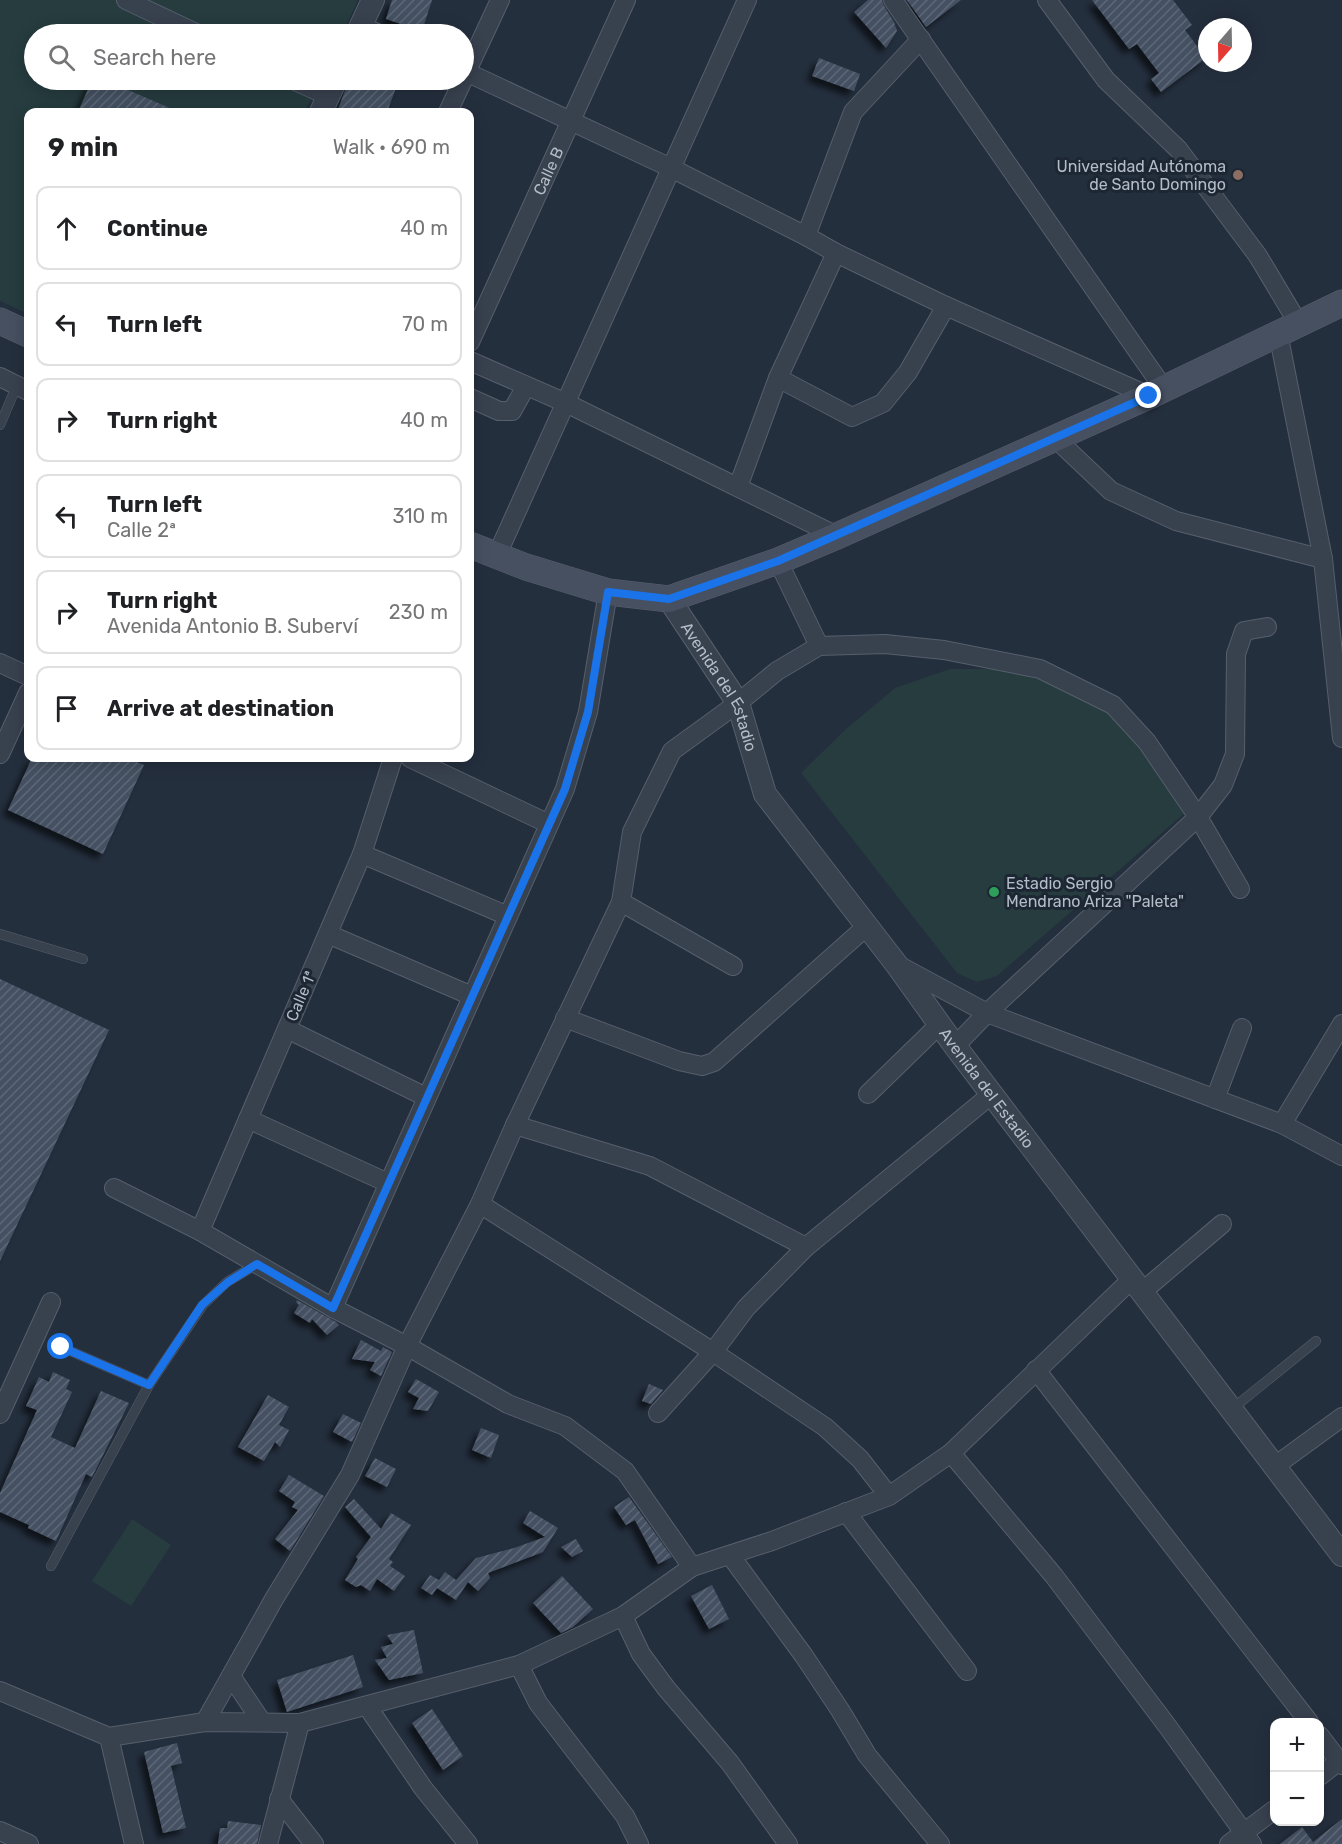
<!DOCTYPE html>
<meta charset="utf-8">
<style>
:root{--surface:#fff;--page:#f2f2f2;--text:#202124;--muted:#757577;--line:#e0e0e0}
body{margin:0;font-family:Rubik,sans-serif;background:var(--page);color:var(--text)}
.controls{position:absolute;right:18px;bottom:18px;display:grid;overflow:hidden;border-radius:12px;box-shadow:0 3px 15px #0003}
.controls button{width:54px;height:54px;display:grid;place-items:center;padding:0;border:0;border-bottom:2px solid var(--line);background:var(--surface);color:var(--text);font:30px sans-serif}
.compass{position:absolute;left:1198px;top:18px;width:54px;height:54px;border-radius:50%;background:var(--surface);box-shadow:0 3px 15px #0003;rotate:200deg}
.stop{position:absolute;width:18px;height:18px;margin:-14px;border:4px solid #1a73e8;border-radius:50%;background:#fff}
.stop.end{background:#1a73e8;border-color:#fff;box-shadow:0 2px 6px #0008}
.list{margin:0;padding:0;list-style:none}
h2{display:flex;justify-content:space-between;align-items:center;height:78px;margin:0;padding:0 24px;font-size:26px}
h2 small{font-size:20px;font-weight:400;color:var(--muted)}
.list li{display:grid;grid-template-columns:39px 1fr auto;gap:18px;align-items:center;box-sizing:border-box;height:84px;margin:0 12px 12px;padding:0 12px;border:2px solid var(--line);border-radius:12px}
.list b{display:block;font-size:22px;white-space:nowrap}
.list p{margin:0;font-size:20px;white-space:nowrap;color:var(--muted)}
.list em{font-size:20px;font-style:normal;color:var(--muted)}
.icon{flex:none;width:33px;height:33px;fill:none;stroke:currentColor;stroke-width:2;stroke-linecap:round;stroke-linejoin:round}
.map{position:relative;flex:none;width:1342px;height:1844px;overflow:hidden}
.search{position:absolute;background:var(--surface);box-shadow:0 3px 15px #0003;left:24px;top:24px;width:450px;height:66px;display:flex;align-items:center;gap:15px;box-sizing:border-box;padding:0 21px;border-radius:33px;color:var(--muted);font-size:22px}
.panel{position:absolute;background:var(--surface);box-shadow:0 3px 15px #0003;left:24px;top:108px;width:450px;height:654px;border-radius:12px}
.map>svg:first-child{display:block}
.green{fill:#263c3f}
.building{fill:url(#building-hatch);filter:url(#shadow)}
.lines{fill:none;stroke-linecap:round;stroke-linejoin:round}
.service-casing{stroke:#565f6c;stroke-width:10}
.minor-casing{stroke:#565f6c;stroke-width:20}
.tertiary-casing{stroke:#565f6c;stroke-width:24}
.secondary-casing{stroke:#565f6c;stroke-width:27}
.service{stroke:#38414e;stroke-width:9}
.minor{stroke:#38414e;stroke-width:18}
.tertiary{stroke:#38414e;stroke-width:22}
.secondary{stroke:#465061;stroke-width:26}
.route{stroke:#1a73e8;stroke-width:8}
.education-dot{fill:#8d6e63;stroke:#1d2633;stroke-width:2}
.leisure-dot{fill:#2e9e5b;stroke:#1d2633;stroke-width:2}
.labels{text-anchor:middle;dominant-baseline:central;stroke-width:6;stroke-linejoin:round;paint-order:stroke}
.poi-label{font-size:16px;fill:#b4bcc9;stroke:#1d2633;text-anchor:end}
.street-label{font-size:16px;fill:#b4bcc9;stroke:#1d2633}
</style>
<div class="map">
<svg width="1342" height="1844" viewBox="0 0 1342 1844">
<defs>
<pattern id="building-hatch" width="6" height="6" patternUnits="userSpaceOnUse" patternTransform="scale(1.5)"><rect width="6" height="6" fill="#455162"/><path d="M-1 1l2-2M0 6l6-6M5 7l2-2" fill="none" stroke="#5d6877"/></pattern>
<filter id="shadow"><feDropShadow dx="-5.5" dy="5.5" stdDeviation="3" flood-color="#0009"/></filter>
</defs>
<rect width="100%" height="100%" fill="#242f3e"/>
<g class="green">
<path d="M 0,0 L 358,0 L 342,34 L 34,34 L 34,80 L 320,80 L 305,112 L 28,112 L 28,314 L 0,301 Z"/>
<path d="M 950,669 L 990,669 L 1030,676 L 1065,689 L 1107,709 L 1147,754 L 1186,812 L 997,976 L 977,982 L 957,973 L 801,773 L 845,730 L 895,688 Z"/>
<path d="M 132,1519 L 171,1545 L 131,1606 L 92,1581 Z"/>
</g>
<g class="building">
<path d="M 392,0 L 432,0 L 422,31 L 386,19 Z"/>
<path d="M 868,0 L 882,0 L 884,6 L 894,22 L 897,31 L 886,48 L 854,12 Z"/>
<path d="M 907,0 L 961,0 L 926,27 Z"/>
<path d="M 1092,0 L 1173,0 L 1192,25 L 1185,30 L 1206,58 L 1161,92 L 1151,79 L 1159,73 L 1137,44 L 1129,49 Z"/>
<path d="M 819,58 L 860,74 L 854,91 L 812,76 Z"/>
<path d="M 92,80 L 105,80 L 179,112 L 78,112 Z"/>
<path d="M 349,80 L 399,80 L 387,112 L 337,112 Z"/>
<path d="M 32,758 L 127,758 L 144,765 L 103,854 L 8,810 Z"/>
<path d="M 0,979 L 109,1030 L 0,1261 Z"/>
<path d="M 297,1300 L 336,1322 L 339,1325 L 327,1335 L 312,1319 L 310,1323 L 294,1313 L 299,1305 L 296,1302 Z"/>
<path d="M 361,1340 L 381,1351 L 383,1347 L 392,1352 L 381,1376 L 370,1370 L 375,1362 L 352,1359 Z"/>
<path d="M 53,1372 L 70,1380 L 66,1389 L 72,1392 L 51,1437 L 75,1448 L 101,1391 L 129,1403 L 92,1477 L 86,1474 L 56,1541 L 28,1528 L 29,1525 L 0,1512 L 0,1493 L 37,1410 L 26,1406 L 39,1377 L 49,1382 Z"/>
<path d="M 416,1379 L 439,1392 L 428,1411 L 413,1409 L 419,1398 L 408,1392 Z"/>
<path d="M 649,1384 L 663,1390 L 651,1404 L 642,1401 Z"/>
<path d="M 268,1395 L 289,1407 L 279,1425 L 289,1430 L 280,1447 L 275,1442 L 264,1461 L 238,1447 Z"/>
<path d="M 343,1414 L 361,1423 L 352,1442 L 333,1432 Z"/>
<path d="M 481,1428 L 499,1435 L 491,1458 L 472,1450 Z"/>
<path d="M 375,1458 L 396,1469 L 387,1487 L 365,1476 Z"/>
<path d="M 289,1475 L 324,1496 L 290,1551 L 275,1539 L 298,1510 L 292,1507 L 295,1502 L 279,1491 Z"/>
<path d="M 629,1497 L 672,1557 L 658,1564 L 635,1520 L 626,1525 L 614,1507 Z"/>
<path d="M 354,1499 L 381,1529 L 391,1513 L 411,1525 L 389,1559 L 393,1562 L 390,1566 L 405,1576 L 394,1591 L 377,1579 L 370,1591 L 361,1585 L 356,1587 L 345,1580 L 358,1559 L 356,1557 L 371,1537 L 345,1507 Z"/>
<path d="M 530,1511 L 558,1528 L 543,1552 L 488,1573 L 490,1578 L 478,1591 L 468,1582 L 456,1600 L 437,1588 L 432,1595 L 421,1588 L 430,1575 L 439,1580 L 445,1572 L 456,1580 L 476,1558 L 514,1548 L 545,1537 L 523,1523 Z"/>
<path d="M 576,1539 L 583,1551 L 572,1557 L 561,1547 Z"/>
<path d="M 562,1576 L 593,1609 L 573,1627 L 561,1633 L 533,1603 Z"/>
<path d="M 712,1585 L 729,1619 L 709,1629 L 691,1596 Z"/>
<path d="M 414,1630 L 423,1673 L 389,1680 L 375,1660 L 387,1658 L 381,1647 L 393,1644 L 387,1635 Z"/>
<path d="M 353,1655 L 363,1687 L 287,1712 L 277,1680 Z"/>
<path d="M 432,1709 L 463,1756 L 443,1770 L 412,1723 Z"/>
<path d="M 177,1743 L 182,1763 L 171,1766 L 186,1828 L 163,1833 L 144,1752 Z"/>
<path d="M 1342,1819 L 1342,1844 L 1280,1844 L 1302,1827 L 1313,1842 Z"/>
<path d="M 228,1821 L 261,1825 L 257,1844 L 218,1844 L 220,1828 L 227,1828 Z"/>
</g>
<g class="lines">
<defs>
<g id="service">
<path d="M 0,425 L 17,385"/>
<path d="M 0,934 L 83,959"/>
<path d="M 61,1347 L 149,1385"/>
<path d="M 1232,1409 L 1316,1341"/>
<path d="M 51,1566 L 149,1385 L 203,1305 L 227,1282 L 257,1264"/>
</g>
<g id="minor">
<path d="M 126,0 L 198,34"/>
<path d="M 893,0 L 1164,389"/>
<path d="M 1047,0 L 1106,80 L 1178,149 L 1258,256 L 1298,323"/>
<path d="M 361,26 L 379,34"/>
<path d="M 464,71 L 671,168 L 806,236 L 836,253 L 946,306 L 1149,396"/>
<path d="M 464,77 L 500,0"/>
<path d="M 293,80 L 328,96"/>
<path d="M 448,112 L 463,80"/>
<path d="M 806,236 L 853,112 L 921,39"/>
<path d="M 1278,333 L 1323,559 L 1342,738"/>
<path id="s1" d="M 470,342 L 626,0"/>
<path d="M 470,361 L 566,403 L 837,536"/>
<path d="M 0,377 L 28,391"/>
<path d="M 778,378 L 852,417 L 883,403 L 908,372 L 946,306"/>
<path d="M 470,398 L 499,411 L 512,411 L 526,386"/>
<path d="M 1055,438 L 1111,491 L 1176,521 L 1323,559"/>
<path d="M 738,487 L 778,378 L 836,253"/>
<path d="M 497,555 L 747,0"/>
<path d="M 778,561 L 819,646"/>
<path d="M 0,663 L 28,676"/>
<path d="M 0,754 L 28,693"/>
<path d="M 410,758 L 549,824"/>
<path d="M 362,854 L 508,916"/>
<path d="M 621,902 L 733,966"/>
<path d="M 328,934 L 472,996"/>
<path d="M 898,965 L 987,1013 L 1282,1124 L 1342,1156"/>
<path d="M 565,1018 L 679,1061 L 702,1066 L 714,1062 L 867,926"/>
<path d="M 287,1029 L 426,1097"/>
<path d="M 955,1046 L 987,1013 L 1198,817 L 1223,785 L 1235,754 L 1236,654 L 1244,631 L 1267,627"/>
<path d="M 868,1094 L 940,1024"/>
<path d="M 1215,1099 L 1242,1028"/>
<path d="M 248,1119 L 388,1183"/>
<path d="M 1282,1124 L 1342,1024"/>
<path d="M 515,1125 L 650,1166 L 806,1247"/>
<path d="M 114,1188 L 200,1231 L 333,1308 L 407,1346 L 508,1404 L 565,1426 L 625,1471 L 692,1567"/>
<path d="M 480,1204 L 713,1352 L 825,1427 L 860,1459 L 889,1496"/>
<path d="M 200,1231 L 362,854 L 393,758"/>
<path d="M 1143,1291 L 1222,1224"/>
<path d="M 333,1308 L 565,789 L 588,712 L 608,592"/>
<path d="M 1036,1370 L 1309,1722"/>
<path d="M 658,1413 L 713,1352 L 746,1308 L 806,1247 L 992,1094"/>
<path d="M 0,1414 L 51,1302"/>
<path d="M 951,1453 L 1054,1576 L 1168,1727 L 1252,1844"/>
<path d="M 1275,1466 L 1342,1417"/>
<path d="M 846,1512 L 967,1671"/>
<path d="M 730,1555 L 804,1656 L 840,1710 L 867,1755 L 940,1844"/>
<path d="M 623,1616 L 641,1654 L 666,1688 L 730,1763 L 788,1844"/>
<path d="M 519,1665 L 538,1703 L 625,1816 L 639,1844"/>
<path d="M 231,1676 L 262,1722"/>
<path d="M 0,1691 L 109,1737 L 205,1722 L 300,1723 L 519,1665 L 623,1616 L 692,1567 L 772,1541 L 889,1496 L 951,1453 L 1133,1278"/>
<path d="M 367,1706 L 423,1788 L 468,1844"/>
<path d="M 205,1722 L 274,1599 L 350,1475 L 407,1346 L 480,1204 L 515,1125 L 621,902 L 632,832 L 672,751 L 738,703 L 777,671 L 819,646 L 885,644 L 944,650 L 1040,669 L 1113,705 L 1147,742 L 1198,817 L 1240,889"/>
<path d="M 1320,1736 L 1342,1765"/>
<path d="M 109,1737 L 134,1844"/>
<path d="M 1320,1776 L 1339,1761"/>
<path d="M 279,1799 L 314,1844"/>
<path d="M 0,1831 L 29,1844"/>
<path d="M 268,1844 L 300,1723"/>
<path d="M 1229,1844 L 1274,1810"/>
</g>
<g id="tertiary">
<path d="M 357,34 L 373,0"/>
<path d="M 321,112 L 336,80"/>
<path id="s2" d="M 669,599 L 738,703 L 765,794 L 897,965 L 955,1046 L 1342,1555"/>
</g>
<g id="secondary">
<path d="M 0,321 L 28,334"/>
<path d="M 470,545 L 526,567 L 608,592 L 669,599 L 778,561 L 837,536 L 1149,396 L 1342,303"/>
</g>
</defs>
<use href="#service" class="service-casing"/>
<use href="#minor" class="minor-casing"/>
<use href="#tertiary" class="tertiary-casing"/>
<use href="#secondary" class="secondary-casing"/>
<use href="#service" class="service"/>
<use href="#minor" class="minor"/>
<use href="#tertiary" class="tertiary"/>
<use href="#secondary" class="secondary"/>
</g>
<g class="lines">
<path class="route" d="M 61,1347 L 149,1385 L 202,1305 L 228,1282 L 257,1264 L 333,1308 L 565,789 L 588,712 L 608,592 L 669,599 L 778,561 L 1149,396"/>
</g>
<circle class="education-dot" cx="1238" cy="175" r="6"/>
<circle class="leisure-dot" cx="994" cy="892" r="6"/>
<g class="labels">
<g class="poi-label">
<text x="1226" y="166">Universidad Autónoma<tspan x="1226" dy="18">de Santo Domingo</tspan></text>
<text x="1006" y="883" text-anchor="start">Estadio Sergio<tspan x="1006" dy="18">Mendrano Ariza "Paleta"</tspan></text>
</g>
<g class="street-label">
<text stroke="none"><textPath href="#s1" startOffset="188">Calle B</textPath></text>
<text stroke="none"><textPath href="#s2" startOffset="102">Avenida del Estadio</textPath></text>
<text transform="translate(301 996) rotate(-67)">Calle 1ª</text>
<text stroke="none"><textPath href="#s2" startOffset="588">Avenida del Estadio</textPath></text>
</g>
</g>
</svg>
<div class="controls">
<button>+</button>
<button>−</button>
</div>
<svg class="compass" viewBox="-18 -18 36 36"><path d="M0-13l5 13h-10z" fill="#e53935"/><path d="M0 13l5-13h-10z" fill="#757577"/></svg>
<div class="stop" style="left:61px;top:1347px"></div>
<div class="stop end" style="left:1149px;top:396px"></div>
<div class="search"><svg class="icon" aria-label="search" viewBox="0 0 24 24"><circle cx="10" cy="10" r="6"/><path d="M15 15l6 6"/></svg>Search here</div>
<section class="panel">
<h2>9 min<small>Walk · 690 m</small></h2>
<ul class="list">
<li><svg class="icon" aria-label="ahead" viewBox="0 0 24 24"><path d="M12 20V5M6 11l6-6 6 6"/></svg><div><b>Continue</b></div><em>40 m</em></li>
<li><svg class="icon" aria-label="left" viewBox="0 0 24 24"><path d="M17 20v-9H6M10 6l-5 5 5 5"/></svg><div><b>Turn left</b></div><em>70 m</em></li>
<li><svg class="icon" aria-label="right" viewBox="0 0 24 24"><path d="M7 20v-9h11M14 6l5 5-5 5"/></svg><div><b>Turn right</b></div><em>40 m</em></li>
<li><svg class="icon" aria-label="left" viewBox="0 0 24 24"><path d="M17 20v-9H6M10 6l-5 5 5 5"/></svg><div><b>Turn left</b><p>Calle 2ª</p></div><em>310 m</em></li>
<li><svg class="icon" aria-label="right" viewBox="0 0 24 24"><path d="M7 20v-9h11M14 6l5 5-5 5"/></svg><div><b>Turn right</b><p>Avenida Antonio B. Suberví</p></div><em>230 m</em></li>
<li><svg class="icon" aria-label="arrive" viewBox="0 0 24 24"><path d="M6 21V4h12l-3 4 3 4H6"/></svg><div><b>Arrive at destination</b></div></li>
</ul>
</section>
</div>
